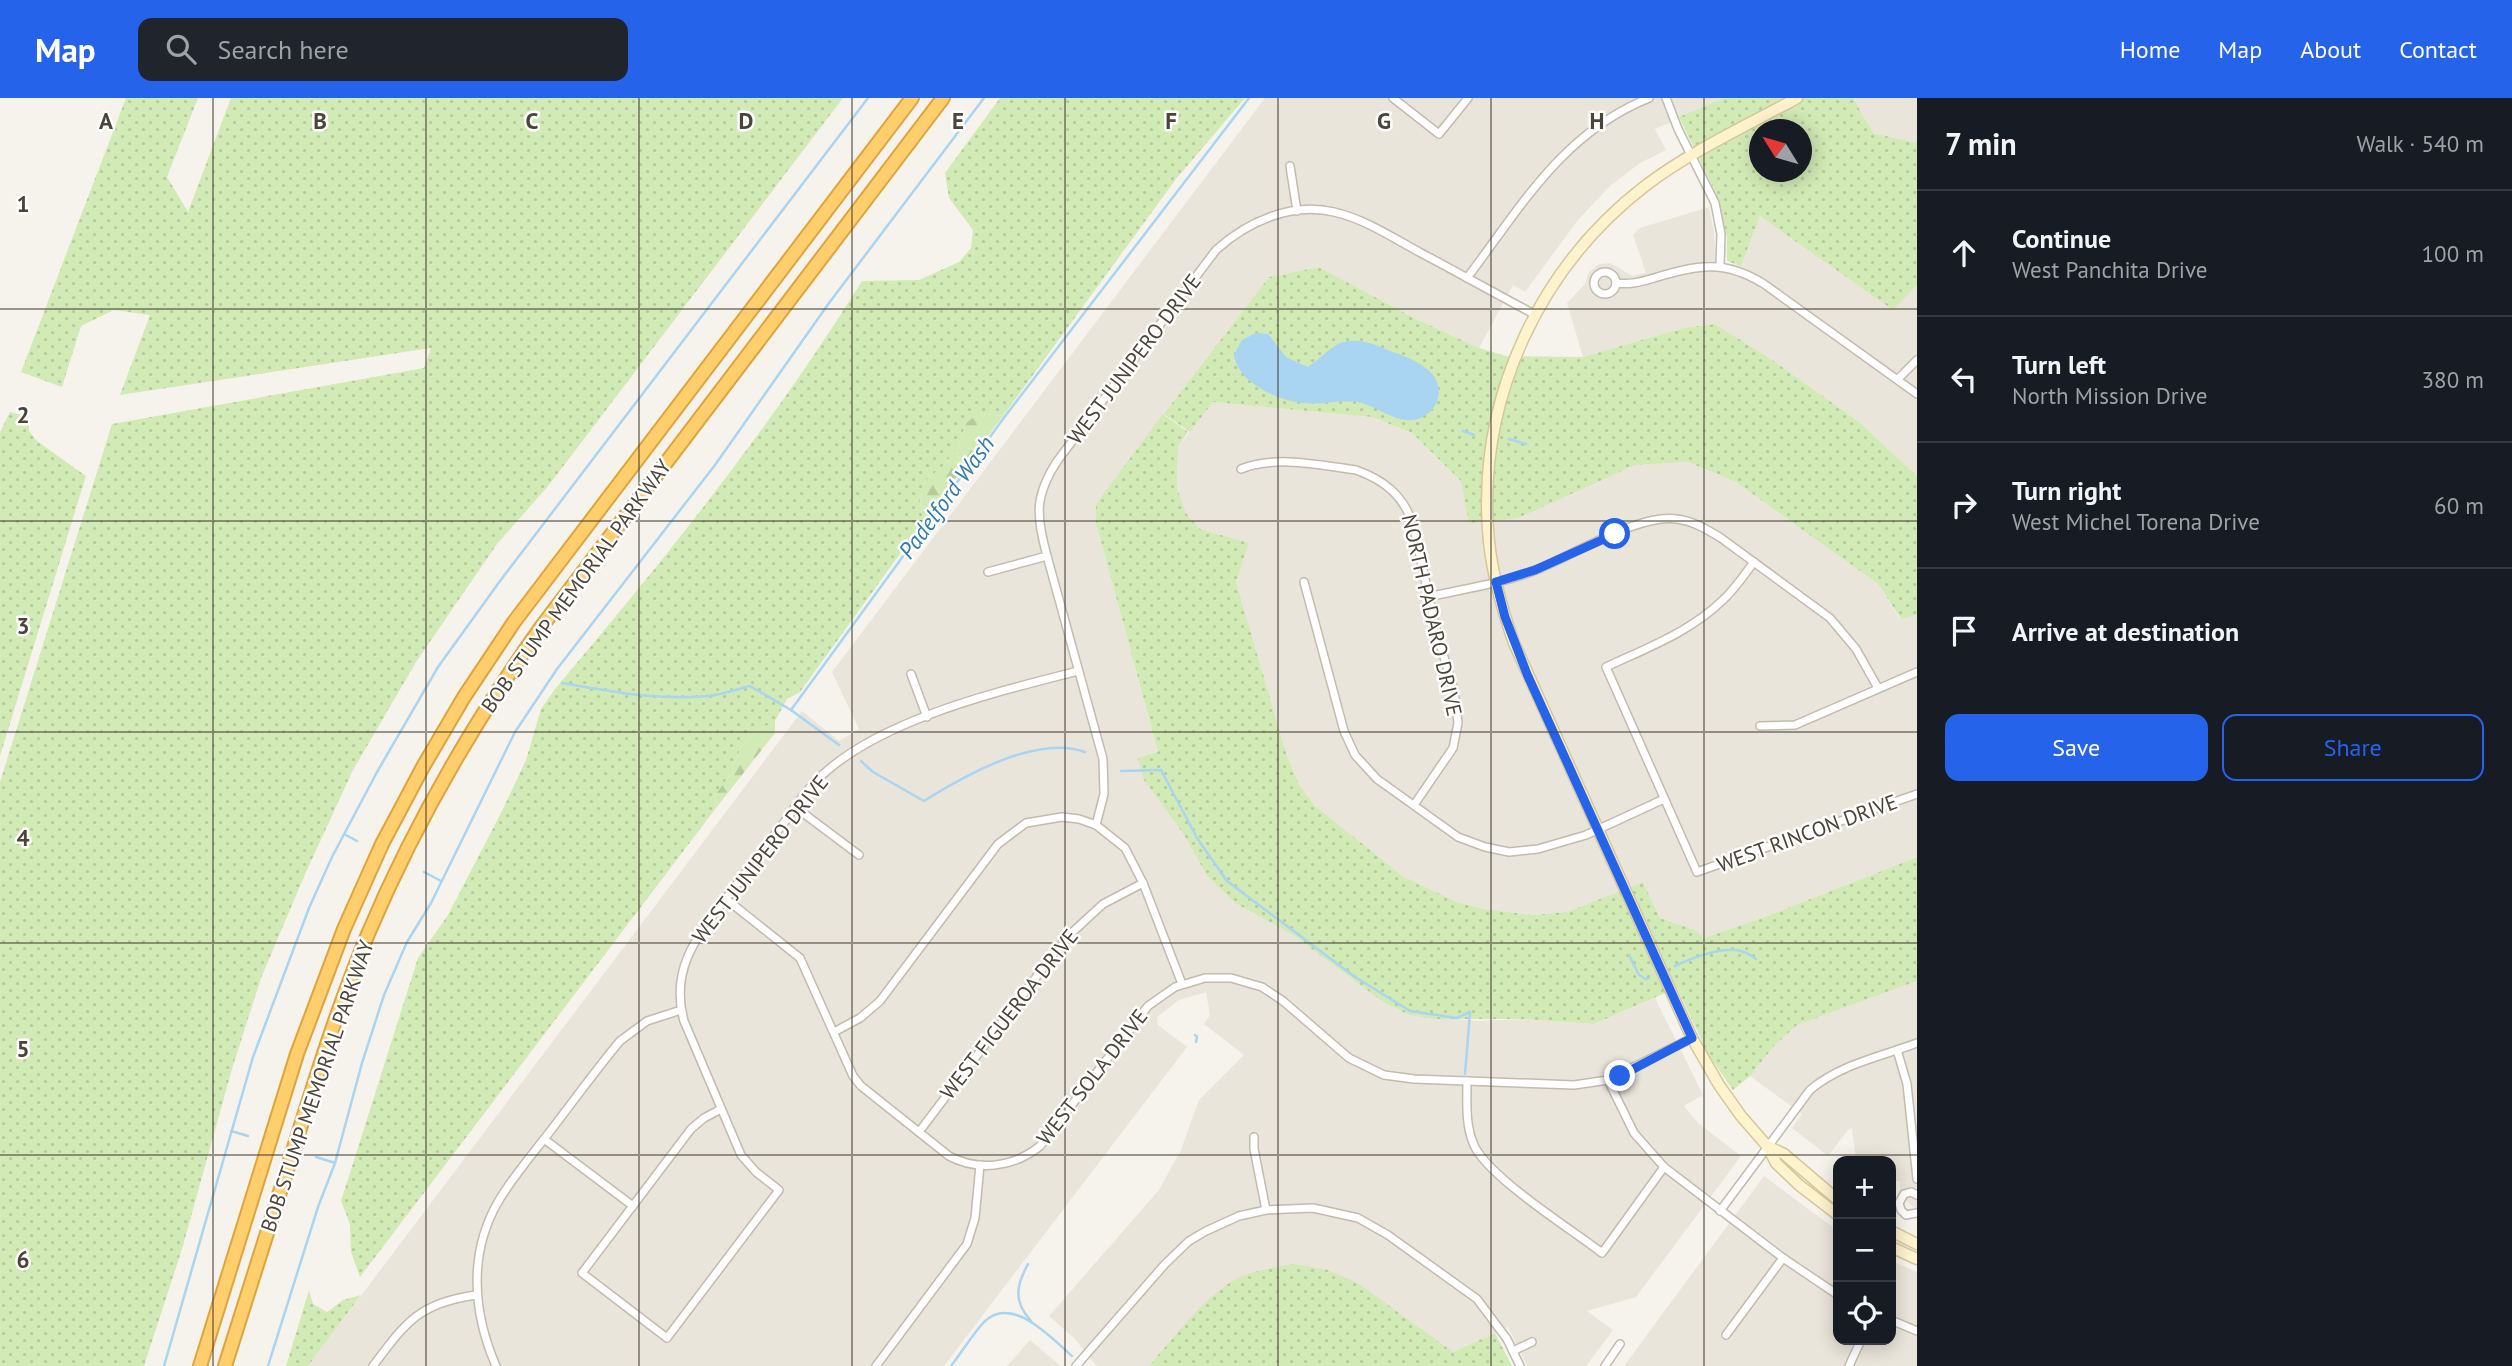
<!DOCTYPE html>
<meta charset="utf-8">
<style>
:root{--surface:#171b24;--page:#20242c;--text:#f1f3f6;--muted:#9ea1a6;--line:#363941;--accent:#2563eb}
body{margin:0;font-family:"PT Sans",sans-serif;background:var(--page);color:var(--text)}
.controls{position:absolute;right:21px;bottom:21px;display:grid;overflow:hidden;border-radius:14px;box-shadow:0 4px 18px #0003}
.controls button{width:63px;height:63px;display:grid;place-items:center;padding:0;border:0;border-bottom:2px solid var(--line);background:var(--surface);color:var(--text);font:35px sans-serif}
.compass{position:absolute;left:1749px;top:21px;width:63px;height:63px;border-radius:50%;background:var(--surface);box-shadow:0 4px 18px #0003;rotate:307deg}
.stop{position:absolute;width:21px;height:21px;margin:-16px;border:5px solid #2563eb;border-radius:50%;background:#fff}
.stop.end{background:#2563eb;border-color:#fff;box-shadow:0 2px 7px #0008}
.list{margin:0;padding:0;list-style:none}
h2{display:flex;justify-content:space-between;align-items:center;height:91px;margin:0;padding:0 28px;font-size:30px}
h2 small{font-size:23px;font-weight:400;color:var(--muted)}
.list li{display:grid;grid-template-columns:46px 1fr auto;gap:21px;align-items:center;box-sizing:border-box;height:126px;padding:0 28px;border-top:2px solid var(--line)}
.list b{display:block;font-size:26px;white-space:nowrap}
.list p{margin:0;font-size:23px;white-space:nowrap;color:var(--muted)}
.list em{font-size:23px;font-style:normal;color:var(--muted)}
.actions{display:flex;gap:14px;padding:21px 28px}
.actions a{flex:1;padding:16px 0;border:2px solid var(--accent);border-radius:14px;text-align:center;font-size:24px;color:var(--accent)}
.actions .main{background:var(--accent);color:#fff}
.icon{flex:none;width:38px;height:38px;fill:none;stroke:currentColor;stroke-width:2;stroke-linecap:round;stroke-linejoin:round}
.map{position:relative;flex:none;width:1917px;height:1268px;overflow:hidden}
header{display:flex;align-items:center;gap:42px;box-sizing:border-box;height:98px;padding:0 35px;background:var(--accent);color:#fff}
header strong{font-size:33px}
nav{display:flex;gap:38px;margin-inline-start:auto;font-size:24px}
.search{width:490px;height:63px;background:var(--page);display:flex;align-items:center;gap:18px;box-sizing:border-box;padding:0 24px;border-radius:14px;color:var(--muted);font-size:26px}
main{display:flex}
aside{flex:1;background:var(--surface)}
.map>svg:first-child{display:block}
.residential{fill:#eae5da}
.grass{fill:url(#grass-dots);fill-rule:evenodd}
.forest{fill:url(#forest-firs)}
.water{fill:#a9d4f2}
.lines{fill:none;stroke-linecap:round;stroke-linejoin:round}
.stream{stroke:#a9d4f2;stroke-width:2.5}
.street-casing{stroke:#c2bbae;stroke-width:10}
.secondary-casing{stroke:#d6c79b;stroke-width:13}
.highway-casing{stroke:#e0a43c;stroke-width:16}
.street{stroke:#fff;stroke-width:7}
.secondary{stroke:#fff3cd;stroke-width:10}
.highway{stroke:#ffcf6e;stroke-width:12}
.route{stroke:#2563eb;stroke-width:9}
.grid{fill:none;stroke:#4b4439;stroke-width:2;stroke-opacity:0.55}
.labels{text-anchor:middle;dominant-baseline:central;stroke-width:5;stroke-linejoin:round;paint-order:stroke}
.street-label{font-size:21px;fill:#4b4439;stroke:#fff}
.water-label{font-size:23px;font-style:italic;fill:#2e7ab2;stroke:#fff}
.grid-label{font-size:23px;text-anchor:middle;font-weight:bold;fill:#4b4439;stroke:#fff;stroke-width:5;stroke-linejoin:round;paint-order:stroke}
</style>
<header>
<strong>Map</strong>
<div class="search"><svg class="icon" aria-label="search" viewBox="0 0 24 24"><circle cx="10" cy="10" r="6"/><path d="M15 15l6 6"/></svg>Search here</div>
<nav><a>Home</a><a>Map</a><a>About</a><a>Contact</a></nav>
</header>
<main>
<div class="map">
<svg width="1917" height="1268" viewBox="0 0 1917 1268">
<defs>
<pattern id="grass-dots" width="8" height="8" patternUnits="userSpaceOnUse" patternTransform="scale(1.75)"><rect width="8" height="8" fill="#d2eab5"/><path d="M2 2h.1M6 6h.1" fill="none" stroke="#b6ca9c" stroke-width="1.8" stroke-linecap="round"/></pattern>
<pattern id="forest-firs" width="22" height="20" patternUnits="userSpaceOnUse" patternTransform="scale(1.75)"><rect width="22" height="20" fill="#d2eab5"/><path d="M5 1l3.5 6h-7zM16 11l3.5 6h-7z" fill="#b6ca9c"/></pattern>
</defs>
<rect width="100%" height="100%" fill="#f6f3ec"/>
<g class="residential">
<path d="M 1265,0 L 1724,0 L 1655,31 L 1666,52 L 1640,65 L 1610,88 L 1578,122 L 1525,194 L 1513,187 L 1479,250 L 1416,221 L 1319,169 L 1269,179 L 1096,407 L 1096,425 L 1158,655 L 1144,682 L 1182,734 L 1208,779 L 1235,805 L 1293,837 L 1383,904 L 1409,917 L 1479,923 L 1524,921 L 1594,926 L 1655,900 L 1703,997 L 1684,1008 L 1698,1025 L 1741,1058 L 1636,1199 L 1587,1213 L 1613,1232 L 1586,1268 L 1527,1268 L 1508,1229 L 1453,1254 L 1439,1246 L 1235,1181 L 1210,1201 L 1149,1268 L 1097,1268 L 1094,1265 L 1075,1241 L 1049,1218 L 1159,1092 L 1181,1052 L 1199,1002 L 1244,957 L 1204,926 L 1210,917 L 1206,894 L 1179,902 L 1157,919 L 1158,927 L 1187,949 L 944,1268 L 308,1268 L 802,613 L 839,643 L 859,631 L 832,574 Z"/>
<path d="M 1853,0 L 1917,0 L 1917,45 L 1873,35 Z"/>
<path d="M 1709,109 L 1714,133 L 1715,162 L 1741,168 L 1760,118 L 1893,211 L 1917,187 L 1917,378 L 1859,324 L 1771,261 L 1715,226 L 1683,230 L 1583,259 L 1567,205 L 1585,186 L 1589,174 L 1599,166 L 1611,165 L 1632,178 L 1646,175 L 1633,137 L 1640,130 Z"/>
<path d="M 1213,304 L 1372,319 L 1412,335 L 1461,383 L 1597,382 L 1635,367 L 1688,364 L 1736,384 L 1878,486 L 1900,521 L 1917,517 L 1917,759 L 1765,819 L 1704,840 L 1695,832 L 1660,820 L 1643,784 L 1567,814 L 1532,817 L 1484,811 L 1457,804 L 1404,779 L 1314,707 L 1299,686 L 1287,658 L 1236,484 L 1249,445 L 1200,431 L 1186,415 L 1177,390 L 1178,349 Z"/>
<path d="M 1917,883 L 1917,1113 L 1900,1096 L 1900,1083 L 1891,1083 L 1891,1063 L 1856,1063 L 1852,1030 L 1848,1032 L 1828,1058 L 1792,1030 L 1802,1016 L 1750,978 L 1774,948 L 1797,927 Z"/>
<path d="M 1764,1078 L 1838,1133 L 1838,1242 L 1891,1242 L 1891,1163 L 1917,1174 L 1917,1268 L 1624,1268 Z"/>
<path d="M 1030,1242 L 1061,1268 L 1007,1268 Z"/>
</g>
<g class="grass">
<path d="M 126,0 L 198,0 L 167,79 L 188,114 L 231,0 L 843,0 L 549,387 L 497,446 L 416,564 L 353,672 L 306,774 L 261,880 L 232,971 L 182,1151 L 144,1268 L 0,1268 L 0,684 L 112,326 L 424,270 L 431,250 L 120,297 L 150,217 L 114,212 L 81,228 L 62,289 L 21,274 Z"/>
<path d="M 1000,0 L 1245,0 L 1176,81 L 1003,318 L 979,315 L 966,325 L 958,349 L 943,368 L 925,383 L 920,403 L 923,424 L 800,594 L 787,601 L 775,623 L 755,634 L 741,649 L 730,677 L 715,697 L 716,710 L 360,1179 L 351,1154 L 350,1126 L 341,1103 L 418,860 L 448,817 L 502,713 L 526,662 L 541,611 L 555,591 C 665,461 772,328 862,183 L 919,182 L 959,164 L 971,150 L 973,132 L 949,100 L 945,75 Z"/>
<path d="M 1724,0 L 1853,0 L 1873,35 L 1917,45 L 1917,187 L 1893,212 L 1760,118 L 1741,168 L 1727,163 L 1727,139 L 1716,95 L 1679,19 ZM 1759,32 L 1801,32 L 1801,74 L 1759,74 Z"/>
<path d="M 1319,169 L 1416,221 L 1479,250 L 1506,258 L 1583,259 L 1683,230 L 1715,226 L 1771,261 L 1859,324 L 1917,378 L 1917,517 L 1901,521 L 1878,486 L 1736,384 L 1688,364 L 1635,367 L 1518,420 L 1469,425 L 1461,383 L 1412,335 L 1372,319 L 1213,304 L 1190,334 L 1164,316 L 1269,179 Z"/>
<path d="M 10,314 L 29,319 L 29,333 L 37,343 L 86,378 L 0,658 L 0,334 Z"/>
<path d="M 1163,316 L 1188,334 L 1178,349 L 1177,390 L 1186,415 L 1200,431 L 1249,445 L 1236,484 L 1287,658 L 1299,686 L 1314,707 L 1404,779 L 1457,804 L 1484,811 L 1532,817 L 1567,814 L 1643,784 L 1660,820 L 1695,832 L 1704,840 L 1765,819 L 1917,759 L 1917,883 L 1797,927 L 1774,948 L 1750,978 L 1733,992 L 1708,956 L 1677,890 L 1594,926 L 1524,921 L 1435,921 L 1409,917 L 1383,904 L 1293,837 L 1235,805 L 1208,779 L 1182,734 L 1144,682 L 1138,660 L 1158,654 L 1096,425 L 1096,406 Z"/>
<path d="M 1295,1166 L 1328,1172 L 1359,1186 L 1453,1254 L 1495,1235 L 1512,1268 L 1149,1268 C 1171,1243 1208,1194 1238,1180 C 1256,1172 1275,1169 1295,1166 Z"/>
<path d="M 309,1192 L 313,1206 L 327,1214 L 343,1202 L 361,1197 L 308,1268 L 286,1268 Z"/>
</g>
<g class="forest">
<path d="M 979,315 L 1003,318 L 923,424 L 920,403 L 925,383 L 943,368 L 958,349 L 966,325 Z"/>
<path d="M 775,623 L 775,635 L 716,710 L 715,697 L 730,677 L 741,649 L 755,634 Z"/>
</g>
<path class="water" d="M 1256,235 L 1268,236 L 1286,259 L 1308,269 C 1315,264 1322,258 1329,252 C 1351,235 1370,245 1393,254 C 1414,261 1447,275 1437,303 C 1434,312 1426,318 1418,321 C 1397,327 1378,308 1358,304 C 1340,301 1322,307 1304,305 C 1279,303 1238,285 1234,257 L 1242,242 Z"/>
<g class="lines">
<g class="stream">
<path d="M 1463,333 L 1474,337"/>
<path d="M 1509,341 L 1526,346"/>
<path d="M 562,585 C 610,593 659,603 708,598 C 722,597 737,591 750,588 L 791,612 L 839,647"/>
<path d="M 791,612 L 1006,317 L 1249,0"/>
<path d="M 861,663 L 873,674 L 924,703 C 964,678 1037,636 1085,654"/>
<path d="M 1121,673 L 1161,672 L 1197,740 L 1227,783 L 1355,879 L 1410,913 L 1457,920 L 1470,914"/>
<path d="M 344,736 L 357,743"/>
<path d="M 424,774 L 441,783"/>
<path d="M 1629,857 L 1639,877 L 1646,881 L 1649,880"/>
<path d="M 1675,868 C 1692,860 1723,848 1741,853 C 1746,854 1751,858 1756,861"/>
<path d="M 1195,937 L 1197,939 L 1196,944"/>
<path d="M 1465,976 L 1470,914"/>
<path d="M 231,1033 L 248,1038"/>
<path d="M 316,1059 L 335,1065"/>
<path d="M 1028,1166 C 1016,1188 1013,1203 1031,1223"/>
<path d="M 164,1268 L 253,959 L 309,810 L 332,759 L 377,674 L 438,569 L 500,483 L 868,0"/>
<path d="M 268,1268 L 318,1109 L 335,1065 L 362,965 L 384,897 L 407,844 L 431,805 L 515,634 L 557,571 L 715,367 L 829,205 L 984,0"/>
<path d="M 951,1268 C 962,1254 972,1237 984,1224 C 1012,1196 1051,1240 1072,1258"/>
</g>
<defs>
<g id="street">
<path d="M 1393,0 L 1439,36 L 1468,0"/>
<path d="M 1666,0 L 1678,31 L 1715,105 L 1721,136 L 1720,168"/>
<path d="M 1290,68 L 1297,113"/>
<circle cx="1605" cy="185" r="11"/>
<path d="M 1467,180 C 1521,109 1562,35 1649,0"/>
<path d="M 1616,185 C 1630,187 1640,184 1654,180 C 1697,167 1724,161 1764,186 L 1917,296"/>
<path d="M 1898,281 L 1917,262"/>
<path d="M 1241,371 C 1276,357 1319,367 1356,372 C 1384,382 1403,397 1413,426 L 1437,536 L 1454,592 L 1458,625 L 1453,650 L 1414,707"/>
<path d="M 1754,464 C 1744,477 1735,491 1723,502 C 1690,534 1647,550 1606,569 L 1697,774 L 1917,696"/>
<path d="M 988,474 L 1047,458"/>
<path d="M 1304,484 L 1344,633 L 1355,657 L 1377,681 L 1458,739 L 1485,749 L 1509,754 L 1538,751 L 1586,737 L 1664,701"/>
<path d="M 1428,499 C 1463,491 1500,486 1533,473 C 1571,459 1638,415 1677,421 C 1693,423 1708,432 1721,440 L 1830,520 L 1856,551 L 1878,590"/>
<path d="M 911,576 L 927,619"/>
<path d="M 1760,628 L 1795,627 L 1917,574"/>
<path d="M 795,709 L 859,757"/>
<path d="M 1096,727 L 1104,696 L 1103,661 L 1047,458 C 1036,418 1034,398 1058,362 L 1216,152 C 1247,124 1291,104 1334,114 C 1365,121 1393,140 1421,155 C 1459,175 1496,196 1534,216"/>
<path d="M 726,801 L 800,860 L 853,978 L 861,988 L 949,1058 C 979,1074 1014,1069 1040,1048 L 1148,908 L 1175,889 L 1205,880 L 1231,880 L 1262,889 L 1283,903 L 1349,960 L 1384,977 L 1414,981 L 1574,987 L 1608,982 L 1692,940"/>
<path d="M 834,934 L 860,920 L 880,903 L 998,746 L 1026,725 L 1062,719 L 1079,721 L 1096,727 L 1125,750 L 1143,785 L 1182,886"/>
<path d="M 1897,952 L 1907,986 L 1917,1081"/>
<path d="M 1608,982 L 1634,1035 L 1664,1069 L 1783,1160 L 1838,1197"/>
<path d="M 1467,983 C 1467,1004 1465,1027 1474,1047 C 1488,1079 1571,1131 1602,1155 L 1664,1069"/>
<path d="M 721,1011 L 704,1020 L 691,1031 L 582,1175 L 667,1240 L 779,1092 L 756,1074 L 741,1057 L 684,923 C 669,868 700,835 731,794 C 749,770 767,746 786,722 C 795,709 804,695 815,684 C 875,622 997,594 1078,573"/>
<path d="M 919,1034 L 1065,841 L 1103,806 L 1143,785"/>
<path d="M 1254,1039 L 1254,1051 L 1266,1112"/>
<path d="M 544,1041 L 633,1108"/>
<path d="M 1917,1097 L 1911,1094 L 1904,1096 L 1899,1105 L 1901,1112 L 1906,1117 L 1917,1115"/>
<path d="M 1720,1113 L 1810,992 C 1841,966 1880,959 1917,945"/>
<path d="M 1891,1222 L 1917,1233"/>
<path d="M 1726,1237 L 1783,1160"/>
<path d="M 1513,1253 L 1532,1244"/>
<path d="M 373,1268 C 406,1224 419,1205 476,1197"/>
<path d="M 496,1268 C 473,1215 468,1156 498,1104 C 512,1080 531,1058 548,1036 C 572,1005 595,973 620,943 L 647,923 L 681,912"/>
<path d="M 876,1268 L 967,1146 L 975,1120 L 980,1067"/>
<path d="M 1076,1268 L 1165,1166 L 1189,1143 L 1206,1133 L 1239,1118 L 1266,1112 L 1313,1110 L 1358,1120 L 1388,1137 L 1477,1201 L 1507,1241 L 1520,1268"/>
<path d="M 1605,1268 L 1620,1246"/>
<path d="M 1849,1268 L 1861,1242"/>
</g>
<g id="secondary">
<path d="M 1797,0 C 1746,28 1691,53 1645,88 C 1540,169 1479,298 1488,431 C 1490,470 1501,508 1514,545 L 1692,940 L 1719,987 L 1741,1018 L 1768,1049 L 1776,1065 L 1799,1087 L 1838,1117"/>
<path d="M 1769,1049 L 1784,1056 L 1838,1102"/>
<path d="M 1891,1133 L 1917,1146"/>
<path d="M 1891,1149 L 1917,1161"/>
</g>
<g id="highway">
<path d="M 200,1268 L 297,956 L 344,831 L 382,746 L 424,667 L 464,599 L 514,524 L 912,0"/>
<path d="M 225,1268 C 247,1197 270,1127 292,1056 C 315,982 338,908 368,836 C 414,727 473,625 542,528 L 943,0"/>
</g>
</defs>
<use href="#street" class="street-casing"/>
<use href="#secondary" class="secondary-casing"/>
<use href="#highway" class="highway-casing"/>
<use href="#street" class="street"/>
<use href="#secondary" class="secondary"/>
<use href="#highway" class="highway"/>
</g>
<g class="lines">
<path class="route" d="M 1615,436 L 1535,472 L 1496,484 L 1505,519 L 1527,576 L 1692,940 L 1620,978"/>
</g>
<path class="grid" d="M 213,0 L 213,1268M 426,0 L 426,1268M 639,0 L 639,1268M 852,0 L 852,1268M 1065,0 L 1065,1268M 1278,0 L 1278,1268M 1491,0 L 1491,1268M 1704,0 L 1704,1268M 0,211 L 1917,211M 0,423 L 1917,423M 0,634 L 1917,634M 0,845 L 1917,845M 0,1057 L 1917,1057"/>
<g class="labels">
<g class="street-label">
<text transform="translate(1134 261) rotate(-53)">WEST JUNIPERO DRIVE</text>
<text transform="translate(576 488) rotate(-54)">BOB STUMP MEMORIAL PARKWAY</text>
<text transform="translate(1432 517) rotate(77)">NORTH PADARO DRIVE</text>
<text transform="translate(1807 735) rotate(-20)">WEST RINCON DRIVE</text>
<text transform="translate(760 761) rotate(-52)">WEST JUNIPERO DRIVE</text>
<text transform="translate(1009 916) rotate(-52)">WEST FIGUEROA DRIVE</text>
<text transform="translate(1092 979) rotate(-52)">WEST SOLA DRIVE</text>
<text transform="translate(317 988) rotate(-71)">BOB STUMP MEMORIAL PARKWAY</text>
</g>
<g class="water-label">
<text transform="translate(946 399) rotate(-54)">Padelford Wash</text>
</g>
</g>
<g class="grid-label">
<text x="106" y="31">A</text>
<text x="320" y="31">B</text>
<text x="532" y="31">C</text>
<text x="746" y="31">D</text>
<text x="958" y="31">E</text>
<text x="1171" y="31">F</text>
<text x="1384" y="31">G</text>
<text x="1597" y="31">H</text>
<text x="23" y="114">1</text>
<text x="23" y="325">2</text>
<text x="23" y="536">3</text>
<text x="23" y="748">4</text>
<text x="23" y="959">5</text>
<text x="23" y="1170">6</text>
</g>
</svg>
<div class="controls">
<button>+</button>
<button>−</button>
<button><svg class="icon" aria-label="locate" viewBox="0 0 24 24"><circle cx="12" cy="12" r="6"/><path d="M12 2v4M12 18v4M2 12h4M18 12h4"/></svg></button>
</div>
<svg class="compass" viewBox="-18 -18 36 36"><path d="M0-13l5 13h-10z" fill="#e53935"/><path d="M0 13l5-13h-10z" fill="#9ea1a6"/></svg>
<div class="stop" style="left:1615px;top:436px"></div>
<div class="stop end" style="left:1620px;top:978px"></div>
</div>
<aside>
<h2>7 min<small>Walk · 540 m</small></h2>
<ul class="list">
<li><svg class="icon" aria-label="ahead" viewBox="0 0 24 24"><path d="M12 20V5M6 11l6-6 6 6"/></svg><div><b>Continue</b><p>West Panchita Drive</p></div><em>100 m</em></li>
<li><svg class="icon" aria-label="left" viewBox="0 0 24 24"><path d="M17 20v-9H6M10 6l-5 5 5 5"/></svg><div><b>Turn left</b><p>North Mission Drive</p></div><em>380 m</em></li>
<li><svg class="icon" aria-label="right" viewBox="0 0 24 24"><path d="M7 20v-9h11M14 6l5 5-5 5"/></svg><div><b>Turn right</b><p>West Michel Torena Drive</p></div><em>60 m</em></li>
<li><svg class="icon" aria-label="arrive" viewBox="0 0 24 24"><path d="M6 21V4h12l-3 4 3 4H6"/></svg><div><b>Arrive at destination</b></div></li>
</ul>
<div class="actions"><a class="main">Save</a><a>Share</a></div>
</aside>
</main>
